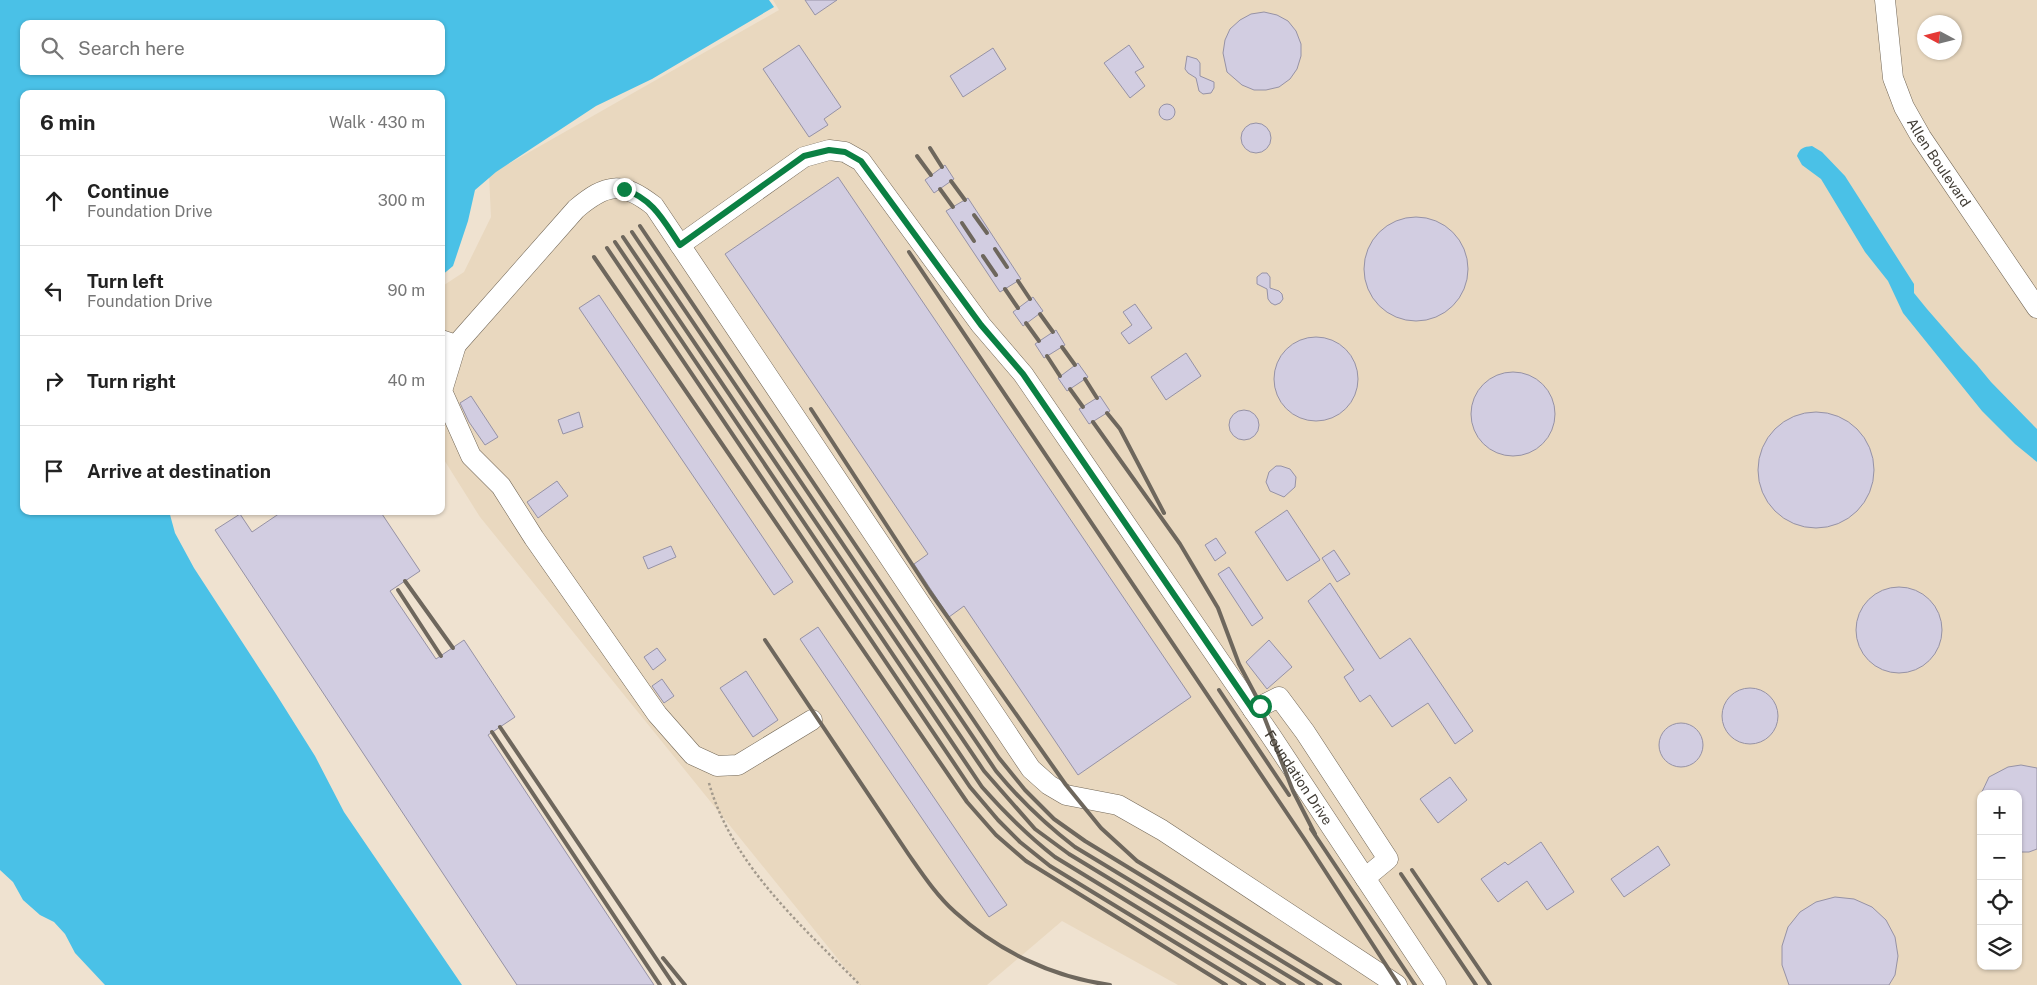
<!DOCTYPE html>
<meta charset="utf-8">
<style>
:root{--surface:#fff;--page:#f6f6f6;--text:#222;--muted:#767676;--line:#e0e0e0}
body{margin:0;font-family:"Public Sans",sans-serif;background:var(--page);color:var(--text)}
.controls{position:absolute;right:15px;bottom:15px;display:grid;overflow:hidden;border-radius:10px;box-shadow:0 1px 4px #0004}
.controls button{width:45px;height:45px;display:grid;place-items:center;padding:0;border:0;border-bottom:1px solid var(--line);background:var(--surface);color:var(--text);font:25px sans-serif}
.compass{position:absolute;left:1917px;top:15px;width:45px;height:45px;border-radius:50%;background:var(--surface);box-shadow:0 1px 4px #0004;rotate:277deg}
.stop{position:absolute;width:15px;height:15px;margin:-11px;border:4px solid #0b8043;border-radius:50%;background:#fff}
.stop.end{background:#0b8043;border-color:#fff;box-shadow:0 1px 5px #0008}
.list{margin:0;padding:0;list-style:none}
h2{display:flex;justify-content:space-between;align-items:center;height:65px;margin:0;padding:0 20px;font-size:21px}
h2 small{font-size:16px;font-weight:400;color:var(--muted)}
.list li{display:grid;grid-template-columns:32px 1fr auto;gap:15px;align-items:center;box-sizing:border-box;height:90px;padding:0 20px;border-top:1px solid var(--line)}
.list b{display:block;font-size:19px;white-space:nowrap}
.list p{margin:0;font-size:16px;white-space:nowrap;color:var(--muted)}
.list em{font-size:16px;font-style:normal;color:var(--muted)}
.icon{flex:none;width:28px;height:28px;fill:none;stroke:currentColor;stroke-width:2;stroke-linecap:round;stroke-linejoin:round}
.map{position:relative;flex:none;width:2037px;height:985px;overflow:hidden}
.search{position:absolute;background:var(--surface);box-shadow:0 1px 4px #0004;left:20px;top:20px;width:425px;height:55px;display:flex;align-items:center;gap:12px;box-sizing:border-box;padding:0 18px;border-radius:10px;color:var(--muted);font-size:19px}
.panel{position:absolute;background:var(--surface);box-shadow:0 1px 4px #0004;left:20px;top:90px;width:425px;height:425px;border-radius:10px}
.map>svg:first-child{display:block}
.built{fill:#e9d8bf;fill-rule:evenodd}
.water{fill:#4ac1e7;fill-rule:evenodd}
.building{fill:#d2cde1;stroke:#9692a5}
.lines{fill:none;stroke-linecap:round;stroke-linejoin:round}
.minor-casing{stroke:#726757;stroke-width:21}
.path{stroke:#a39a8d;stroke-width:2.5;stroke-dasharray:2.5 2.5;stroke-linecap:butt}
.minor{stroke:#fff;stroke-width:20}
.rail{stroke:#6e675d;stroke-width:4}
.route{stroke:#0b8043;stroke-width:6}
.labels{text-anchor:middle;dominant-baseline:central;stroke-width:5;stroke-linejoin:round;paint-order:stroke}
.street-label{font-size:14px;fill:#413c35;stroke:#fcf0dd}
</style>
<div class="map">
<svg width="2037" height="985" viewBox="0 0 2037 985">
<rect width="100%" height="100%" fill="#efe2d0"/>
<path class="built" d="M 773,0 L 2037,0 L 2037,985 L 1178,985 L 1062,921 L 987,985 L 859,985 L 480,517 L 441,455 L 441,287 L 464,272 L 491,217 L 489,175 L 779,10 ZM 1924,22 L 1954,22 L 1954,52 L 1924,52 ZM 1981,794 L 2018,794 L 2018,966 L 1981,966 Z"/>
<g class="water">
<path d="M 0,0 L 769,0 L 774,7 L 652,79 L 596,106 L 496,172 L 475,190 L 468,221 L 453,266 L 441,276 L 441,94 L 24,94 L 24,511 L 169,511 L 175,533 L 194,568 L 276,694 L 315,756 L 344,812 L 462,985 L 105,985 L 75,953 L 65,934 L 54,922 L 40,915 L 23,900 L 13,882 L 0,870 ZM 24,24 L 441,24 L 441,71 L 24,71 Z"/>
<path d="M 1812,146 L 1822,152 L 1845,176 L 1914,284 L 1914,293 L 1927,309 L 1961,348 L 1977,365 L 1991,382 L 2037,429 L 2037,462 L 2015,444 L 1982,411 L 1903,313 L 1888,281 L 1865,252 L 1821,179 L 1802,165 L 1797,156 C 1800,148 1803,147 1812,146 Z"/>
</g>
<g class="building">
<path d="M 805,0 L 837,0 L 815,15 Z"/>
<path d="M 1264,12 L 1277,15 L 1288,21 L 1296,31 L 1301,44 L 1301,56 L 1297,69 L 1290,79 L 1279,87 L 1266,90 L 1254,90 L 1242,85 L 1227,72 L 1223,53 L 1225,40 L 1230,29 L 1240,20 L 1251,14 Z"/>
<path d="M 799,45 L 841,107 L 824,119 L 828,125 L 809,137 L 763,69 Z"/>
<path d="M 1129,45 L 1144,67 L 1135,72 L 1145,86 L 1130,98 L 1104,63 Z"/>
<path d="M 993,48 L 1006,69 L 963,97 L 950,76 Z"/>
<path d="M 1187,56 L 1197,59 L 1200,63 L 1200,76 L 1214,82 L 1214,88 L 1211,93 L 1203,94 L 1199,91 L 1196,78 L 1188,73 L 1185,69 Z"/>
<circle cx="1167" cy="112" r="8"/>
<circle cx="1256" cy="138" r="15"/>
<path d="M 945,165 L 954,179 L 934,193 L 925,180 Z"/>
<path d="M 838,177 L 1191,697 L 1078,775 L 964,606 L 949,617 L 914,564 L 928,554 L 725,254 Z"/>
<path d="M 968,198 L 1021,279 L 1000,292 L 946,211 Z"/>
<circle cx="1416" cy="269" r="52"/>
<path d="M 1262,273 L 1267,273 L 1270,277 L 1270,288 L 1279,291 L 1282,294 L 1283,299 L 1280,303 L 1275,305 L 1271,303 L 1268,299 L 1267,289 L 1257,284 L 1257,277 Z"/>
<path d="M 599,295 L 793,582 L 774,595 L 579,308 Z"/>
<path d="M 1033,297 L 1043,311 L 1023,326 L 1013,312 Z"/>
<path d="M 1135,304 L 1152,328 L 1129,344 L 1121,333 L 1132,325 L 1123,312 Z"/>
<path d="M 1056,330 L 1065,345 L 1044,358 L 1035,344 Z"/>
<circle cx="1316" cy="379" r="42"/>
<path d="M 1186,353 L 1201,376 L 1166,400 L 1151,377 Z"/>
<path d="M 1078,363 L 1088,377 L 1067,391 L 1058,378 Z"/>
<circle cx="1513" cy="414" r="42"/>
<path d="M 471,396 L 498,437 L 485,445 L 469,422 L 460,403 Z"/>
<path d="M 1100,396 L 1110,411 L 1089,424 L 1079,409 Z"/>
<circle cx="1244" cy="425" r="15"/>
<path d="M 579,412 L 583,427 L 563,434 L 558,420 Z"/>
<circle cx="1816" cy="470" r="58"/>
<path d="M 1276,466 L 1281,466 L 1290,469 L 1296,477 L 1295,487 L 1284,497 L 1270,491 L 1266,482 L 1269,472 Z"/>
<path d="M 557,481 L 568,496 L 538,518 L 527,502 Z"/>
<path d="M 1287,510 L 1320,560 L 1287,581 L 1255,532 Z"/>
<path d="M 283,511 L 380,511 L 420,571 L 390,591 L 436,659 L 464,640 L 515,717 L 488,735 L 654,985 L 517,985 L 215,530 L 240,514 L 252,532 Z"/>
<path d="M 1216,538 L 1226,553 L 1215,561 L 1205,545 Z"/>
<path d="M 671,546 L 676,557 L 648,569 L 643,557 Z"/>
<path d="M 1334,550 L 1350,574 L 1337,582 L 1322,558 Z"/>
<path d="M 1229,567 L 1263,618 L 1252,626 L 1218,574 Z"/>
<path d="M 1330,583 L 1380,659 L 1410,638 L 1473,731 L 1455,744 L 1428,703 L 1392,727 L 1370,695 L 1360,702 L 1344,677 L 1354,670 L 1308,601 Z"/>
<circle cx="1899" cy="630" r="43"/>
<path d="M 818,627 L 1007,905 L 989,917 L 800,639 Z"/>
<path d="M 1269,640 L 1292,667 L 1267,689 L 1246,662 Z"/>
<path d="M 657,648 L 666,660 L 653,670 L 644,657 Z"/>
<path d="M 746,671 L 778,720 L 753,737 L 720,688 Z"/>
<path d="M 662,679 L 674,696 L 664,703 L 652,686 Z"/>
<circle cx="1750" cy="716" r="28"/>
<circle cx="1681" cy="745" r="22"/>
<path d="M 2021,765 L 2037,768 L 2037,849 L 2029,852 L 2018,852 L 2018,794 L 1981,794 L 1989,777 L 2008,767 Z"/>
<path d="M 1450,777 L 1467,800 L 1438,823 L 1420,799 Z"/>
<path d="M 1541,842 L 1574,892 L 1547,910 L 1527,881 L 1498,902 L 1481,879 L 1505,862 L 1508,865 Z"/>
<path d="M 1658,846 L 1670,865 L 1624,897 L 1611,879 Z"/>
<path d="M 1835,897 L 1854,899 L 1872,907 L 1886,920 L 1895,937 L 1898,956 L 1895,975 L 1889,985 L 1789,985 L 1782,965 L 1782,946 L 1788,927 L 1800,912 L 1816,902 Z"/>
</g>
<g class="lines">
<defs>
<g id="minor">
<path id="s1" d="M 1885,0 L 1893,78 L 1904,107 L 1921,137 L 2037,308"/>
<path id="s2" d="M 680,245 L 804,157 L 829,150 L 845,152 L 861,161 L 981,325 L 1023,374 L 1271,736 L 1436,985"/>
<path d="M 441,340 L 456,345 L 576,209 C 607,183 622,181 654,206 L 1031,769 L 1049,785 L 1066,795 L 1118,805 L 1162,830 L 1397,985"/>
<path d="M 456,345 L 442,391 L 471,456 L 501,486 L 534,538 L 657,714 L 693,755 L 717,766 L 738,765 L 812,720"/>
<path d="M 1253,710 L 1279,697 L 1305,732 L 1388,859 L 1365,878"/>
</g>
</defs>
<use href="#minor" class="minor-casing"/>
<path class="path" d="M 709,783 C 732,865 802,926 860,985"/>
<use href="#minor" class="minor"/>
<g class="rail">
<path d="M 930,148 L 942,167"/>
<path d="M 917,156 L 931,175"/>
<path d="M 951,181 L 965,200"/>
<path d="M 940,189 L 953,207"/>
<path d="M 974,215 L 987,233"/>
<path d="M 962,223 L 974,241"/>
<path d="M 640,226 L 999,758 L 1025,790 L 1054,819 L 1085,841 L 1321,985"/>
<path d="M 632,232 L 996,771 C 1020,800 1045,824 1075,847 L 1303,985"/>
<path d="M 623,237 L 984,771 L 1035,829 L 1069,854 L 1284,985"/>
<path d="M 615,242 L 982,787 C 1005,813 1028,836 1055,857 L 1264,985"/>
<path d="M 607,248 L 970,787 L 998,820 L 1020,842 L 1050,866 L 1245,985"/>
<path d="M 995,249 L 1007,267"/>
<path d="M 909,252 L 1305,840 L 1399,985"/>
<path d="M 983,256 L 996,275"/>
<path d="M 594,257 L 967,802 L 996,835 L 1026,861 L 1226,985"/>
<path d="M 1018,281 L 1030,299"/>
<path d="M 1005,289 L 1018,308"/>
<path d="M 1040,314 L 1053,332"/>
<path d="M 1026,323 L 1039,341"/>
<path d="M 1062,347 L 1075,365"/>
<path d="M 1047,356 L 1060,376"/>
<path d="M 1085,379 L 1097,398"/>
<path d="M 1070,389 L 1083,407"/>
<path d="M 811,409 L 930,592 L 1066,785 L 1101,828 L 1137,861 L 1340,985"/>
<path d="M 1107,413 L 1120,429 L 1164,513"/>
<path d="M 1093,422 L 1180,544 L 1218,608 L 1239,664 L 1256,696 L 1293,791 L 1315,834"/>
<path d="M 405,581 L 453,648"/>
<path d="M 398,590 L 441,656"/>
<path d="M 765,640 L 909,855 C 923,875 937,896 955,912 C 998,951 1052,977 1110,985"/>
<path d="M 1219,690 L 1289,795"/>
<path d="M 500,727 L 674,985"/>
<path d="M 492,732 L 660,985"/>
<path d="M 1311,829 L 1415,985"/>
<path d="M 1412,870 L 1490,985"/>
<path d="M 1401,874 L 1476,985"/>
<path d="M 663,958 L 685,985"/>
</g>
</g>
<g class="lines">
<path class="route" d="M 624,189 C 654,200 663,220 680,245 L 804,156 L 829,150 L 845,152 L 861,161 L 981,325 L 1023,374 L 1253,710 L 1260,706"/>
</g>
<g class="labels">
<g class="street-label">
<text stroke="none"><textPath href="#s1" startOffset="175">Allen Boulevard</textPath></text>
<text stroke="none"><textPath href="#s2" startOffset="969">Foundation Drive</textPath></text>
</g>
</g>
</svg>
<div class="controls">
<button>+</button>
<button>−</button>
<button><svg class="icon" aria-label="locate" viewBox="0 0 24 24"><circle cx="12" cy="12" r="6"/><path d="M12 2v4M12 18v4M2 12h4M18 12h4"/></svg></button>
<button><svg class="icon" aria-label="layers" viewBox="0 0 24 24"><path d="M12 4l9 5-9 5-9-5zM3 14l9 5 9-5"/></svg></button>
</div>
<svg class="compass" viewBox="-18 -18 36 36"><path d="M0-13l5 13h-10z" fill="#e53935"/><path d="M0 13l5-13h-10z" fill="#767676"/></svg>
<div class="stop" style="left:1260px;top:706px"></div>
<div class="stop end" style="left:624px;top:189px"></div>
<div class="search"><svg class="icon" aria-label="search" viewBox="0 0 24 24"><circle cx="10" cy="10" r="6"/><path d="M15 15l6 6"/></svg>Search here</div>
<section class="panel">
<h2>6 min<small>Walk · 430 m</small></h2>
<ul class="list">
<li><svg class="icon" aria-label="ahead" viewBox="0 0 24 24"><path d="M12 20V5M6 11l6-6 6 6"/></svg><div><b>Continue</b><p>Foundation Drive</p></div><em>300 m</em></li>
<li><svg class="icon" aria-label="left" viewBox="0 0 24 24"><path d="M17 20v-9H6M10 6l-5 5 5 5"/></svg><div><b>Turn left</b><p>Foundation Drive</p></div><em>90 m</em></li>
<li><svg class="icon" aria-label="right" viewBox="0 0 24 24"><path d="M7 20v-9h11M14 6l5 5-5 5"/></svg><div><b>Turn right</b></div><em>40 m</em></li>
<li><svg class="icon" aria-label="arrive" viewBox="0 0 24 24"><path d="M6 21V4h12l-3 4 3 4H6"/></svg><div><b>Arrive at destination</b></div></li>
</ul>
</section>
</div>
